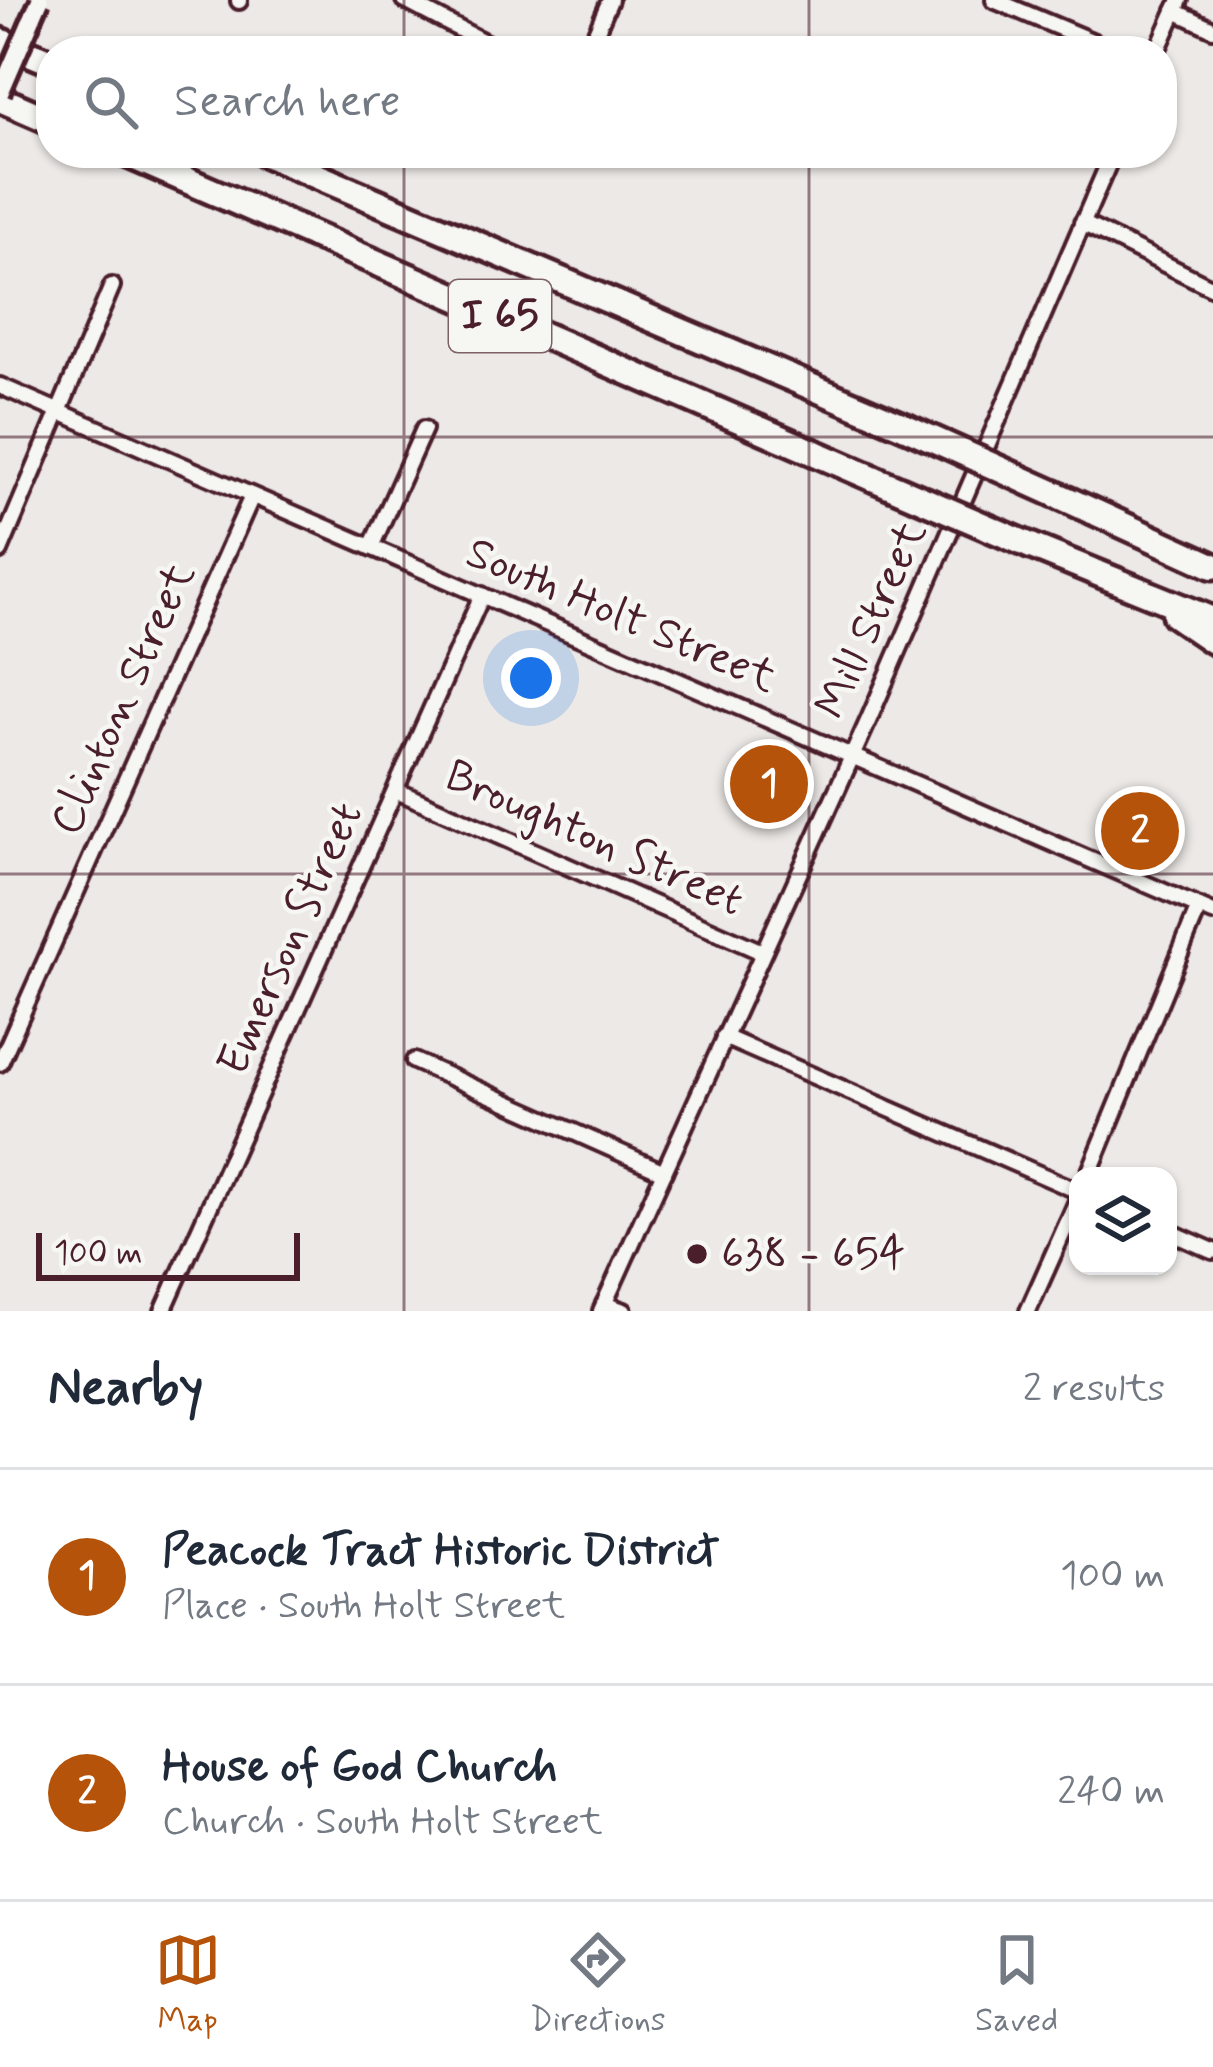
<!DOCTYPE html>
<meta charset="utf-8">
<style>
:root{--surface:#fff;--page:#f2f2f3;--text:#1f2937;--muted:#747a83;--line:#e0e1e3;--accent:#b45309}
body{margin:0;font-family:Mynerve,sans-serif;background:var(--page);color:var(--text)}
.controls{position:absolute;right:36px;bottom:36px;display:grid;overflow:hidden;border-radius:24px;box-shadow:0 3px 9px #0004}
.controls button{width:108px;height:108px;display:grid;place-items:center;padding:0;border:0;border-bottom:3px solid var(--line);background:var(--surface);color:var(--text);font:60px sans-serif}
.scale{position:absolute;left:36px;bottom:30px;width:264px;box-sizing:border-box;padding-left:12px;border:6px solid #4a1f2b;border-top:0;font-size:33px;line-height:42px;white-space:nowrap;color:#4a1f2b;-webkit-text-stroke:9px #f6f6f2;paint-order:stroke}
.you{position:absolute;left:531px;top:678px;width:42px;height:42px;margin:-30px;border:9px solid #fff;border-radius:50%;background:#1a73e8;box-shadow:0 0 0 18px #1a73e833}
.badge{display:grid;place-items:center;width:78px;height:78px;border-radius:50%;background:var(--accent);color:#fff;font-size:39px;font-weight:700}
.pin{position:absolute;translate:-50% -50%;border:6px solid #fff;box-shadow:0 3px 12px #0006}
.list{margin:0;padding:0;list-style:none}
h2{display:flex;justify-content:space-between;align-items:center;height:156px;margin:0;padding:0 48px;font-size:51px}
h2 small{font-size:39px;font-weight:400;color:var(--muted)}
.list li{display:grid;grid-template-columns:78px 1fr auto;gap:36px;align-items:center;box-sizing:border-box;height:216px;padding:0 48px;border-top:3px solid var(--line)}
.list b{display:block;font-size:45px;white-space:nowrap}
.list p{margin:0;font-size:39px;white-space:nowrap;color:var(--muted)}
.list em{font-size:39px;font-style:normal;color:var(--muted)}
.icon{flex:none;width:66px;height:66px;fill:none;stroke:currentColor;stroke-width:2;stroke-linecap:round;stroke-linejoin:round}
.map{position:relative;flex:none;width:1213px;height:1311px;overflow:hidden}
.search{position:absolute;background:var(--surface);box-shadow:0 3px 9px #0004;left:36px;right:36px;top:36px;height:132px;display:flex;align-items:center;gap:30px;box-sizing:border-box;padding:0 42px;border-radius:48px;color:var(--muted);font-size:45px}
.sheet{height:588px;background:var(--surface)}
nav{display:flex;justify-content:space-around;align-items:center;box-sizing:border-box;height:168px;border-top:3px solid var(--line);background:var(--surface);font-size:33px;color:var(--muted)}
nav a{display:grid;justify-items:center;gap:6px}
nav .on{color:var(--accent)}
.map>svg:first-child{display:block}
.lines{fill:none;stroke-linecap:round;stroke-linejoin:round}
.minor-casing{stroke:#4a1f2b;stroke-width:22}
.motorway-casing{stroke:#4a1f2b;stroke-width:33}
.minor{stroke:#f6f6f2;stroke-width:14}
.motorway{stroke:#f6f6f2;stroke-width:24}
.tertiary-bridge-casing{stroke:#4a1f2b;stroke-width:26;stroke-linecap:butt}
.motorway-bridge-casing{stroke:#4a1f2b;stroke-width:33;stroke-linecap:butt}
.tertiary-bridge{stroke:#f6f6f2;stroke-width:16}
.motorway-bridge{stroke:#f6f6f2;stroke-width:24}
.grid{fill:none;stroke:#4a1f2b;stroke-width:3;stroke-opacity:0.55}
.poi-dot{fill:#4a1f2b;stroke:#f6f6f2;stroke-width:4.5}
.labels{text-anchor:middle;dominant-baseline:central;stroke-width:9;stroke-linejoin:round;paint-order:stroke}
.shield{fill:#f6f6f2;stroke:#7e6067;stroke-width:3}
.shield-label{font-size:42px;font-weight:bold;fill:#4a1f2b}
.street-label{font-size:45px;fill:#4a1f2b;stroke:#f6f6f2}
.poi-label{font-size:45px;fill:#4a1f2b;stroke:#f6f6f2;text-anchor:start}
</style>
<div class="map">
<svg width="1213" height="1311" viewBox="0 0 1213 1311">
<rect width="100%" height="100%" fill="#ece9e6"/>
<filter id="ink" filterUnits="userSpaceOnUse"><feTurbulence type="fractalNoise" baseFrequency=".00833" numOctaves="2"/><feDisplacementMap in="SourceGraphic" scale="24" xChannelSelector="R" yChannelSelector="G"/><feConvolveMatrix kernelMatrix="1 2 1 2 8 2 1 2 1" color-interpolation-filters="sRGB"/></filter>
<g filter="url(#ink)">
<g class="lines">
<defs>
<g id="minor">
<path d="M 404,0 L 501,51"/>
<path d="M 994,0 L 1115,51"/>
<path d="M 239,1 L 239,0"/>
<path d="M 1175,11 L 1213,29"/>
<path d="M 588,51 L 610,0"/>
<path d="M 1157,51 L 1180,0"/>
<path d="M 1082,223 L 1213,288"/>
<path d="M 0,386 L 1213,913"/>
<path d="M 371,547 L 424,429"/>
<path d="M 0,551 L 112,286"/>
<path d="M 397,791 L 762,952"/>
<path d="M 724,1037 L 1078,1191"/>
<path d="M 414,1061 L 664,1172"/>
<path d="M 0,1063 L 252,496"/>
<path d="M 1088,1176 L 1199,907"/>
<path d="M 1168,1231 L 1213,1251"/>
<path d="M 604,1304 L 624,1311"/>
<path d="M 163,1311 L 482,595"/>
<path d="M 601,1311 L 869,719 L 1113,153"/>
<path d="M 1028,1311 L 1078,1199"/>
</g>
<g id="motorway">
<path d="M 0,41 L 51,62"/>
<path d="M 0,99 L 51,121"/>
<path d="M 124,153 L 875,479"/>
<path d="M 263,153 L 906,427"/>
<path d="M 1055,494 L 1213,566"/>
<path d="M 1031,546 L 1213,620"/>
<path d="M 1175,615 L 1213,641"/>
</g>
</defs>
<use href="#minor" class="minor-casing"/>
<use href="#motorway" class="motorway-casing"/>
<use href="#minor" class="minor"/>
<use href="#motorway" class="motorway"/>
<defs>
<path id="tertiary-bridge" d="M 0,93 L 40,0"/>
<g id="motorway-bridge">
<path d="M 906,427 L 1055,494"/>
<path d="M 875,479 L 1031,546"/>
</g>
</defs>
<use href="#tertiary-bridge" class="tertiary-bridge-casing"/>
<use href="#motorway-bridge" class="motorway-bridge-casing"/>
<use href="#tertiary-bridge" class="tertiary-bridge"/>
<use href="#motorway-bridge" class="motorway-bridge"/>
</g>
</g>
<path class="grid" d="M 404,0 L 404,51M 809,0 L 809,51M 404,153 L 404,1311M 809,153 L 809,1311M 0,437 L 1213,437M 0,874 L 1213,874"/>
<circle class="poi-dot" cx="697" cy="1254" r="12"/>
<g class="labels">
<rect class="shield" x="449" y="280" width="102" height="72" rx="9"/>
<g class="shield-label">
<text x="500" y="316">I 65</text>
</g>
<g class="street-label">
<text transform="translate(621 616) rotate(23)">South Holt Street</text>
<text transform="translate(872 620) rotate(-66)">Mill Street</text>
<text transform="translate(124 699) rotate(-66)">Clinton Street</text>
<text transform="translate(594 839) rotate(24)">Broughton Street</text>
<text transform="translate(291 939) rotate(-66)">Emerson Street</text>
</g>
<g class="poi-label">
<text x="721" y="1254">638 - 654</text>
</g>
</g>
</svg>
<div class="controls">
<button><svg class="icon" aria-label="layers" viewBox="0 0 24 24"><path d="M12 4l9 5-9 5-9-5zM3 14l9 5 9-5"/></svg></button>
</div>
<div class="scale">100 m</div>
<div class="you"></div>
<div class="pin badge" style="left:769px;top:784px">1</div>
<div class="pin badge" style="left:1140px;top:831px">2</div>
<div class="search"><svg class="icon" aria-label="search" viewBox="0 0 24 24"><circle cx="10" cy="10" r="6"/><path d="M15 15l6 6"/></svg>Search here</div>
</div>
<section class="sheet">
<h2>Nearby<small>2 results</small></h2>
<ul class="list">
<li><span class="badge">1</span><div><b>Peacock Tract Historic District</b><p>Place · South Holt Street</p></div><em>100 m</em></li>
<li><span class="badge">2</span><div><b>House of God Church</b><p>Church · South Holt Street</p></div><em>240 m</em></li>
</ul>
</section>
<nav>
<a class="on"><svg class="icon" aria-label="map" viewBox="0 0 24 24"><path d="M3 6l6-2 6 2 6-2v14l-6 2-6-2-6 2zM9 4v14M15 6v14"/></svg>Map</a>
<a><svg class="icon" aria-label="directions" viewBox="0 0 24 24"><path d="M12 3l9 9-9 9-9-9zM9 14v-3h6M13 9l2 2-2 2"/></svg>Directions</a>
<a><svg class="icon" aria-label="saved" viewBox="0 0 24 24"><path d="M7 4h10v16l-5-4-5 4z"/></svg>Saved</a>
</nav>
